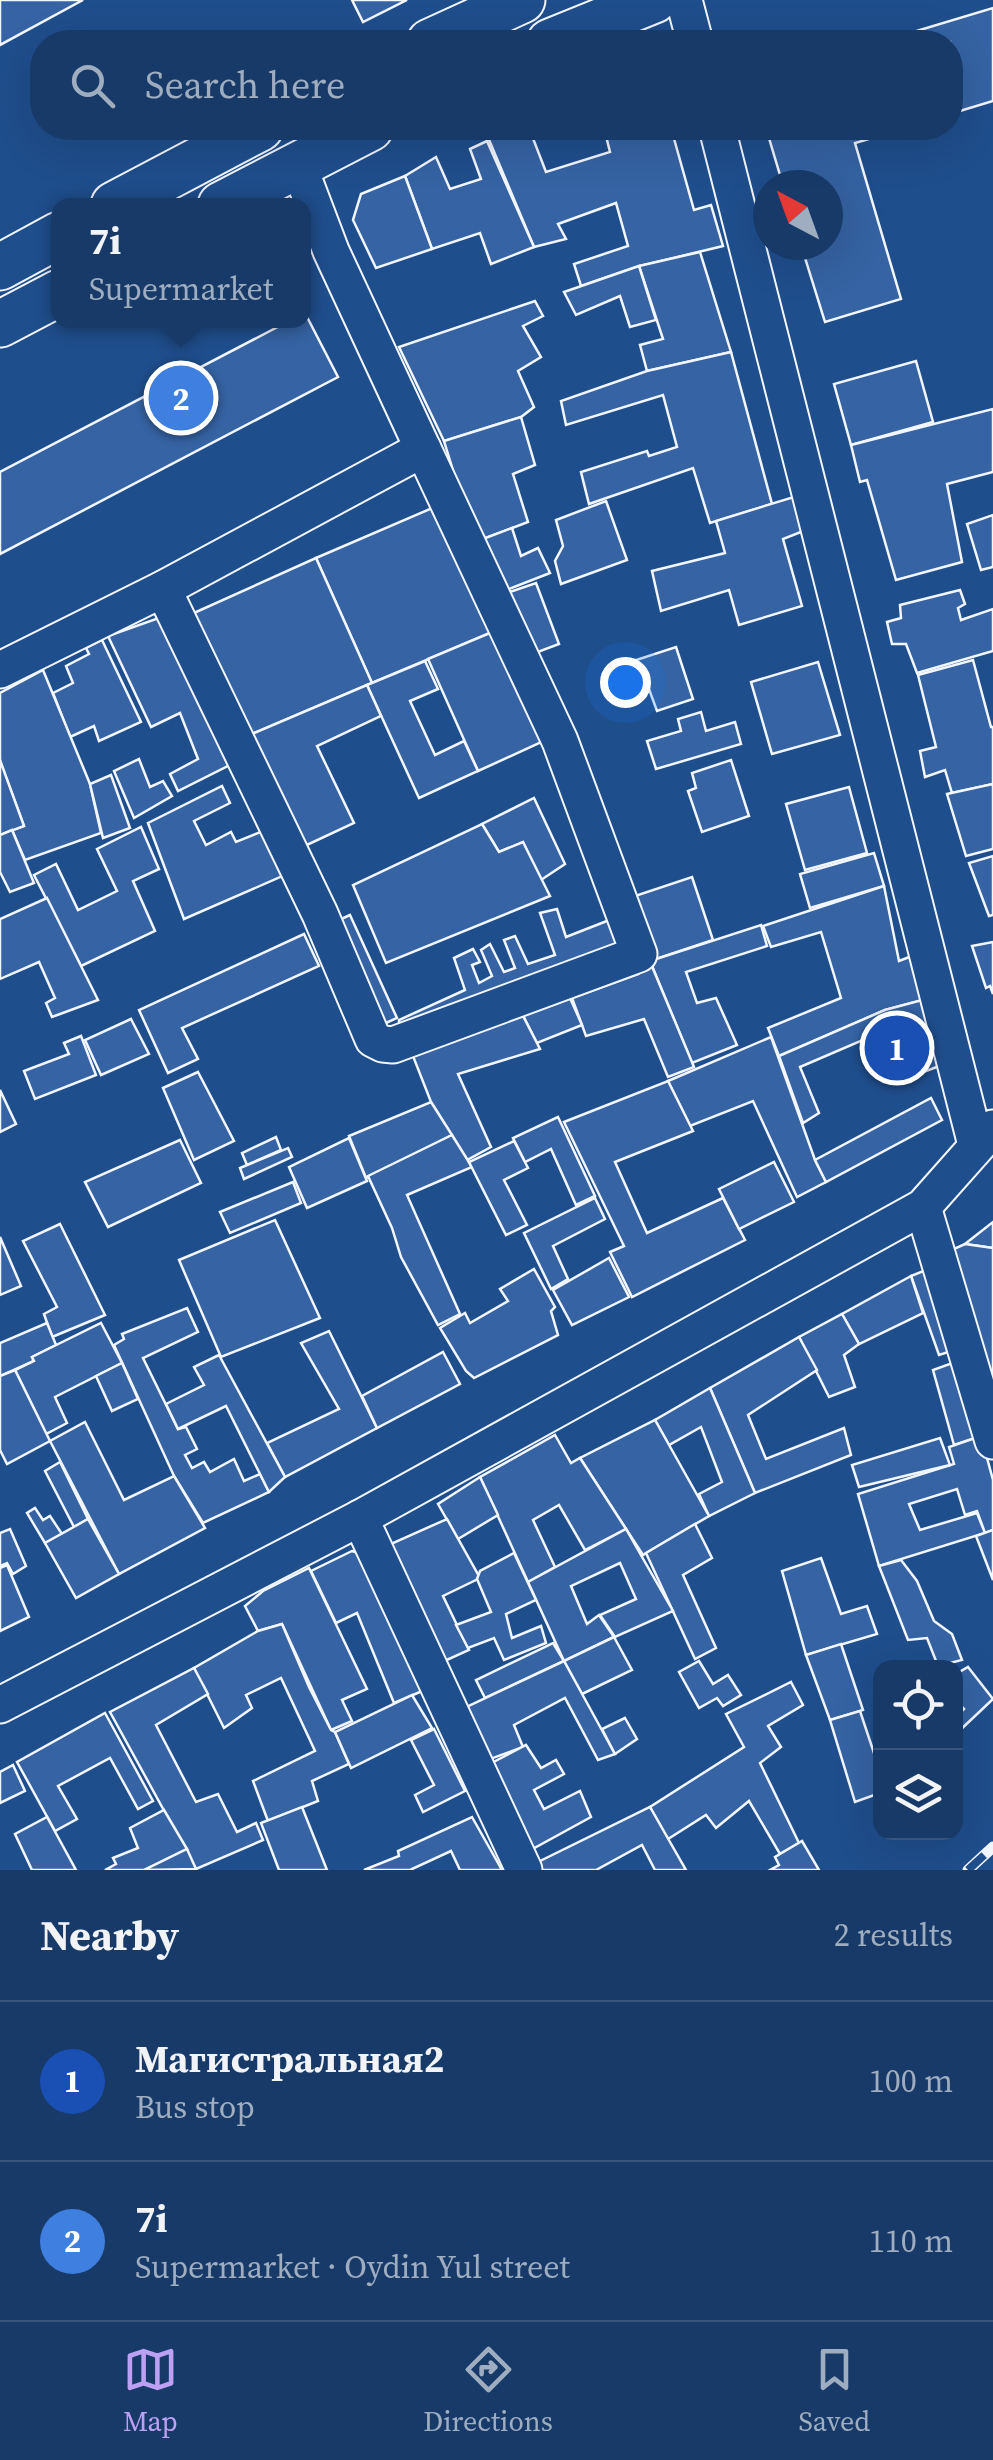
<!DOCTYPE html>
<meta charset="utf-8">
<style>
:root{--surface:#173a69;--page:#20416f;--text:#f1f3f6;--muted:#9eadc0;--line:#36547d;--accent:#bca0f2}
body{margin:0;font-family:"Source Serif 4",serif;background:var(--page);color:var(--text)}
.controls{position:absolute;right:30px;bottom:30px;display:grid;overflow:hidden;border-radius:20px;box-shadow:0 10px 40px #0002}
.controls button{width:90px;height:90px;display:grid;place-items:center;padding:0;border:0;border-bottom:2px solid var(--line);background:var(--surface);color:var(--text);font:50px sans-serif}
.compass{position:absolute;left:753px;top:170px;width:90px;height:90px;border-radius:50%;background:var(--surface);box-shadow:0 10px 40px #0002;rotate:319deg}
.you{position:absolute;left:625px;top:682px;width:35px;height:35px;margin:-25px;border:8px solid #fff;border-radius:50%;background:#1a73e8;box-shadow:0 0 0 15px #1a73e833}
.badge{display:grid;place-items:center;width:65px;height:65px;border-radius:50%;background:var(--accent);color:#fff;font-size:32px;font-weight:700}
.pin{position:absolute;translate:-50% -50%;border:5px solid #fff;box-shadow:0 2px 10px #0006}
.popup{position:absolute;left:51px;top:198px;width:260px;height:130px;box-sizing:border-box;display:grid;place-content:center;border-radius:20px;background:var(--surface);filter:drop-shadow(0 2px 8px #0005);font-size:32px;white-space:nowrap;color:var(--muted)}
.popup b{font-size:38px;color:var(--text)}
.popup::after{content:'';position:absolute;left:50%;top:100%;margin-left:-20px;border:20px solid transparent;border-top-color:var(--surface)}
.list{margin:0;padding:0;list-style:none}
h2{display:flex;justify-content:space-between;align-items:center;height:130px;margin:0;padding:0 40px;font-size:42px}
h2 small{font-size:32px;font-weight:400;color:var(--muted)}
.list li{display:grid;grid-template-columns:65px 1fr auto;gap:30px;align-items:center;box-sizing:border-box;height:160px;padding:0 40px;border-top:2px solid var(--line)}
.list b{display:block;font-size:38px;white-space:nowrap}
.list p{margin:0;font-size:32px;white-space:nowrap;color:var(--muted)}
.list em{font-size:32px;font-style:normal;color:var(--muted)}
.icon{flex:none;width:55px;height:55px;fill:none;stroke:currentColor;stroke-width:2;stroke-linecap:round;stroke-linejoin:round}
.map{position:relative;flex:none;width:993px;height:1870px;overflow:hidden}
.search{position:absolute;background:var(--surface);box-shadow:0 10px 40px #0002;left:30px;right:30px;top:30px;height:110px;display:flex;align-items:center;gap:25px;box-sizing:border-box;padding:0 35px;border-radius:40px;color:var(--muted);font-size:38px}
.sheet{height:450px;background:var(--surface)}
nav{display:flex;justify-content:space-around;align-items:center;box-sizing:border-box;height:140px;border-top:2px solid var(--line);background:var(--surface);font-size:28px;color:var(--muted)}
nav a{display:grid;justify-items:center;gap:5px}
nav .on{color:var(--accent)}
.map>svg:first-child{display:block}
.building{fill:#3563a3;stroke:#f2f6ff;stroke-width:2.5}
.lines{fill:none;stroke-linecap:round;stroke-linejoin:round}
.minor-casing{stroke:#f2f6ff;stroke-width:39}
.major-casing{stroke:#f2f6ff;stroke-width:49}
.minor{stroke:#1f4e8c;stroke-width:35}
.major{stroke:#1f4e8c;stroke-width:45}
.rail-casing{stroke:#f2f6ff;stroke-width:11}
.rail{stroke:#1f4e8c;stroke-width:8;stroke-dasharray:22;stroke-linecap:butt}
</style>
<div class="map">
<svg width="993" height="1870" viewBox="0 0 993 1870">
<rect width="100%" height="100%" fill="#1f4e8c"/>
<g class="building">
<path d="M 0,0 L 83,0 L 0,45 Z"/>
<path d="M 352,0 L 407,0 L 363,22 Z"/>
<path d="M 993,8 L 993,101 L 950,114 L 950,42 L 880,42 Z"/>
<path d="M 507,128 L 529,128 L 546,172 L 610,152 L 604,128 L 671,128 L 694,210 L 711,205 L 723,246 L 636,267 L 581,286 L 574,264 L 628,246 L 616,203 L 558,224 L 566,239 L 534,247 L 487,135 Z"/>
<path d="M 766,128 L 906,128 L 855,143 L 901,299 L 825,322 L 801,245 L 828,245 L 828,185 L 783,185 Z"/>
<path d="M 487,141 L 534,247 L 491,264 L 480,233 L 432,249 L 405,176 L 436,157 L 450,189 L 481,179 L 470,149 Z"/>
<path d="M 405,176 L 432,249 L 376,268 L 353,220 L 361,194 Z"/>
<path d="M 700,252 L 731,352 L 647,371 L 640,345 L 663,339 L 639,266 Z"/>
<path d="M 639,266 L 656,320 L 630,327 L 620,296 L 576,315 L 564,292 Z"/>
<path d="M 535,301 L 543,316 L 523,326 L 541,357 L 518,371 L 534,407 L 521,417 L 444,441 L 399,347 Z"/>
<path d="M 305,313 L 338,377 L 0,554 L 0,472 L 291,320 L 304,320 Z"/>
<path d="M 731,352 L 772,504 L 710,523 L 693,468 L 589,504 L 581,472 L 647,451 L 649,456 L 677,447 L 663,395 L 566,425 L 561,401 L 647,371 Z"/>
<path d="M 916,361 L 933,422 L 851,445 L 834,384 Z"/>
<path d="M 993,409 L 993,472 L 947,484 L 962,562 L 896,580 L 867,480 L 860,482 L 851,445 Z"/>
<path d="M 521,417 L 535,465 L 513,474 L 528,522 L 475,542 L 444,441 Z"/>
<path d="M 797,496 L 806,530 L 783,539 L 802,606 L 739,625 L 729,590 L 661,611 L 652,571 L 725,553 L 716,521 Z"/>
<path d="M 606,501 L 627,560 L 561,584 L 555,561 L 563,546 L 556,520 Z"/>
<path d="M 444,503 L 500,629 L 372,683 L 316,558 Z"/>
<path d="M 993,515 L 993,567 L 981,570 L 967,524 Z"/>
<path d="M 512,528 L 521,556 L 538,548 L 550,573 L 501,592 L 475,542 Z"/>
<path d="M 316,558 L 372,683 L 240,739 L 185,617 Z"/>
<path d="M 536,583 L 559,644 L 530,655 L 507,593 Z"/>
<path d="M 960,590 L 965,604 L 958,608 L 961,620 L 993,609 L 993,651 L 917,673 L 906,644 L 892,644 L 887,622 L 901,618 L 900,605 Z"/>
<path d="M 170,614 L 236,762 L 178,791 L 170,774 L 198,759 L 180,713 L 151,727 L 108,636 Z"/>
<path d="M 497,630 L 546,740 L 478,771 L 428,659 Z"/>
<path d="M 102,640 L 141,722 L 99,741 L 94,726 L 70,737 L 53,693 L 73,683 L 66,666 L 89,654 L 86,648 Z"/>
<path d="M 676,647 L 693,699 L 657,711 L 649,689 L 640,692 L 630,662 Z"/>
<path d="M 973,660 L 991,727 L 993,727 L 993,784 L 952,793 L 945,770 L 925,777 L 920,751 L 936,747 L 918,675 Z"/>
<path d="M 425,661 L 438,689 L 410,701 L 435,755 L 464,741 L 478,771 L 419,798 L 367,685 Z"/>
<path d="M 818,662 L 840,735 L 772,754 L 751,682 Z"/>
<path d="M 43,670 L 90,784 L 101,833 L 25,860 L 12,830 L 24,826 L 0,761 L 0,693 Z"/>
<path d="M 367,685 L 381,716 L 317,746 L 354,823 L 294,851 L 240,739 Z"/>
<path d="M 701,712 L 706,731 L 735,722 L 741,744 L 656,769 L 647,741 L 681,731 L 678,719 Z"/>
<path d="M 139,759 L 150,787 L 163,781 L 172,796 L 134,818 L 114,771 Z"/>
<path d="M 0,760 L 24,826 L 0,835 Z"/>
<path d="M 731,760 L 749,816 L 702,832 L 688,791 L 696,788 L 692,773 Z"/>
<path d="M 111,775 L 130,828 L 103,838 L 90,784 Z"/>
<path d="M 993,784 L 993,849 L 966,856 L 947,794 Z"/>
<path d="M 222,786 L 230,803 L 194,821 L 206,845 L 231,832 L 236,842 L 263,831 L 285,875 L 184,919 L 148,823 Z"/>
<path d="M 849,787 L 867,853 L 805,870 L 786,804 Z"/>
<path d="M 534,798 L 565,864 L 541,880 L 523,842 L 499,852 L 482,824 Z"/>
<path d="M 482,824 L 499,852 L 523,842 L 550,896 L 386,963 L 353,885 Z"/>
<path d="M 141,827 L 159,869 L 133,881 L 155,931 L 81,966 L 34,875 L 56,864 L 78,910 L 117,891 L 97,849 Z"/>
<path d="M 12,830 L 34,883 L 10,892 L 0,872 L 0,835 Z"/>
<path d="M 874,853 L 884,886 L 810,908 L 800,874 Z"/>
<path d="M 993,856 L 993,915 L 989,916 L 969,863 Z"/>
<path d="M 692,877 L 713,940 L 650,961 L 629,898 Z"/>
<path d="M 884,886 L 899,961 L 917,954 L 931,998 L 885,1010 L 779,1056 L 768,1028 L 841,998 L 821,932 L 771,947 L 763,926 Z"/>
<path d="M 47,898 L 98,1000 L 52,1017 L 46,1003 L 55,998 L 39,962 L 0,979 L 0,919 Z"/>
<path d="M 557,909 L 566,937 L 612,919 L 623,956 L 399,1038 L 399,1020 L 465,990 L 454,958 L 473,949 L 480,962 L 472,965 L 479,983 L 492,976 L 481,950 L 490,944 L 504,972 L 515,968 L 504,940 L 515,936 L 528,964 L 555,955 L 540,913 Z"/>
<path d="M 350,915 L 397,1018 L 375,1028 L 328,925 Z"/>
<path d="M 761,925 L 767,946 L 686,972 L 697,1003 L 716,998 L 737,1045 L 692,1063 L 650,961 Z"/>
<path d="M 304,934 L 319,966 L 182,1028 L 198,1059 L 168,1073 L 139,1010 Z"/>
<path d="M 993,942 L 993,994 L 990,986 L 986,988 L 972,946 Z"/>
<path d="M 651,964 L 694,1067 L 668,1077 L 644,1019 L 586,1036 L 572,998 L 638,974 L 635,969 Z"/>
<path d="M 566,989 L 582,1025 L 537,1043 L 519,1008 Z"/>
<path d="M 922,1000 L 942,1065 L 916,1075 L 904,1043 L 874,1055 L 865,1039 L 800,1067 L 819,1113 L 803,1123 L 779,1056 L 885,1010 Z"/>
<path d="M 519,1008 L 540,1049 L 458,1074 L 491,1147 L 467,1160 L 431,1102 L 411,1051 Z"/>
<path d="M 131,1019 L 149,1054 L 101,1075 L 85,1040 Z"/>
<path d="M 81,1036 L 96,1075 L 35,1099 L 24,1071 L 69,1054 L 64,1043 Z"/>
<path d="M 771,1037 L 815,1160 L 826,1182 L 797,1197 L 753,1101 L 690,1126 L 668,1081 Z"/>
<path d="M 198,1072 L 234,1141 L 194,1160 L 163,1088 Z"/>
<path d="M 668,1081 L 693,1131 L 615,1162 L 647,1233 L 723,1198 L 745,1240 L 632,1297 L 610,1252 L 624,1246 L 564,1122 Z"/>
<path d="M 0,1090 L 16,1124 L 0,1132 Z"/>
<path d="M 931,1098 L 942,1120 L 826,1182 L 815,1160 Z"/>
<path d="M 431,1102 L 452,1135 L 366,1178 L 349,1136 Z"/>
<path d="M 558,1117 L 595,1196 L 576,1205 L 551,1149 L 525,1162 L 513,1138 Z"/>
<path d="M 452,1135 L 472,1167 L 407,1195 L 460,1314 L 438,1325 L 401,1257 L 392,1228 L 368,1176 Z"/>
<path d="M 276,1137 L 281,1150 L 247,1165 L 242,1153 Z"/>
<path d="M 349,1138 L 367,1181 L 307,1208 L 289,1167 Z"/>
<path d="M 180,1140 L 201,1183 L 108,1227 L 85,1182 Z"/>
<path d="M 514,1141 L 528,1168 L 504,1180 L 527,1225 L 506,1235 L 469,1162 Z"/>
<path d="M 288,1148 L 292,1157 L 244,1179 L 240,1168 Z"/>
<path d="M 774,1162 L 794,1202 L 739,1229 L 719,1189 Z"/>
<path d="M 293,1182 L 301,1203 L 230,1233 L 220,1212 Z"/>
<path d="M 595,1198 L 605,1219 L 553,1246 L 568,1279 L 551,1289 L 524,1233 Z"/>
<path d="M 275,1220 L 320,1318 L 221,1357 L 179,1260 Z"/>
<path d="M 993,1222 L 993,1248 L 965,1244 Z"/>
<path d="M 60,1224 L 105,1315 L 52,1337 L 44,1314 L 57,1307 L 23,1241 Z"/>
<path d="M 0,1237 L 21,1286 L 0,1295 Z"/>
<path d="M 965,1244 L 993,1248 L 993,1386 L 947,1252 Z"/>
<path d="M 609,1258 L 629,1297 L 572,1325 L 553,1290 Z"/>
<path d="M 931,1268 L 961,1348 L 939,1355 L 911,1276 Z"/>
<path d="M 534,1269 L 555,1307 L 551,1311 L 558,1335 L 474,1378 L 466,1371 L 440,1328 L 465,1313 L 470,1323 L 508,1301 L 500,1289 Z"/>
<path d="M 911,1276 L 923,1313 L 859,1344 L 842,1314 Z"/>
<path d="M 187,1308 L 198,1332 L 143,1358 L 178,1429 L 186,1427 L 197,1449 L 185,1455 L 192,1468 L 204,1462 L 210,1472 L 234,1459 L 244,1481 L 260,1474 L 269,1492 L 203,1523 L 174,1476 L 114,1345 L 124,1339 L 122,1334 Z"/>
<path d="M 842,1314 L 859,1344 L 844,1355 L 855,1387 L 829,1397 L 799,1337 Z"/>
<path d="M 47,1323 L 56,1345 L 32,1357 L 34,1361 L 0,1376 L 0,1343 Z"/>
<path d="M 101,1323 L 122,1363 L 55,1397 L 67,1423 L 46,1434 L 15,1370 L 34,1361 L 32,1357 Z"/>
<path d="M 329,1331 L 377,1428 L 285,1477 L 267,1443 L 339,1409 L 301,1343 Z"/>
<path d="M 799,1337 L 817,1370 L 748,1415 L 766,1459 L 844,1428 L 851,1455 L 755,1493 L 710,1388 Z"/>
<path d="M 443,1352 L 460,1384 L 377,1428 L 362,1396 Z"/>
<path d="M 219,1355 L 285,1477 L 269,1492 L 226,1406 L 178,1429 L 166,1404 L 204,1385 L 194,1367 Z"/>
<path d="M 955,1362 L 981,1436 L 954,1445 L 933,1370 Z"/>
<path d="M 122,1363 L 138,1399 L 112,1411 L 96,1376 Z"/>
<path d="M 15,1370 L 50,1441 L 7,1464 L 0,1450 L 0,1376 Z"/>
<path d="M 710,1388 L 755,1493 L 709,1516 L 699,1494 L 722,1482 L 701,1427 L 669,1445 L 655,1420 Z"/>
<path d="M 655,1420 L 709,1516 L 643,1555 L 580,1458 Z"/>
<path d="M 85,1422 L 124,1500 L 174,1476 L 205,1528 L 119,1574 L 50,1441 Z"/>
<path d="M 555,1435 L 571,1463 L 580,1458 L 626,1529 L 585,1550 L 559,1505 L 533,1520 L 555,1567 L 528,1582 L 480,1477 Z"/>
<path d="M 981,1436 L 993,1480 L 993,1530 L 985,1533 L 977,1511 L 965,1515 L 957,1489 L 909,1504 L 920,1530 L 977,1513 L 985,1533 L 879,1566 L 858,1494 L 954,1464 L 949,1447 Z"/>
<path d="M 940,1438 L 950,1465 L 859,1487 L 852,1465 Z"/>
<path d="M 60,1462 L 88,1519 L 74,1527 L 45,1471 Z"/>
<path d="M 480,1477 L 498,1515 L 458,1539 L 438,1504 Z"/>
<path d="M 35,1508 L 43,1520 L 50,1516 L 62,1534 L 45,1543 L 27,1513 Z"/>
<path d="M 88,1519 L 119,1574 L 76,1598 L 45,1543 Z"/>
<path d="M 447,1519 L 480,1578 L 443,1596 L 469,1650 L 440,1663 L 384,1547 Z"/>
<path d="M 695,1524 L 712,1558 L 683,1575 L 716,1648 L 695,1659 L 646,1553 Z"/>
<path d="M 10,1529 L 26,1566 L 13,1574 L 7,1563 L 0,1566 L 0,1533 Z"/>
<path d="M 626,1529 L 673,1611 L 615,1637 L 600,1615 L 636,1599 L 620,1563 L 571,1586 L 587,1624 L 599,1615 L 614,1637 L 564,1661 L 528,1582 Z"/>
<path d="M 993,1530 L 993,1580 L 976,1536 Z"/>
<path d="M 352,1551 L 368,1556 L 427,1689 L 394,1703 L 357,1613 L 336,1623 L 311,1571 Z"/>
<path d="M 514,1553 L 536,1600 L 506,1614 L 512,1638 L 541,1626 L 546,1643 L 504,1660 L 494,1638 L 468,1648 L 456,1625 L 491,1612 L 477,1579 L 480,1571 Z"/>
<path d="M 821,1558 L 841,1614 L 867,1606 L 877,1634 L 806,1655 L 782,1571 Z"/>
<path d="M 901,1560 L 917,1581 L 934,1621 L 952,1634 L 962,1660 L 938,1666 L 927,1638 L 908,1640 L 879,1566 Z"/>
<path d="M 7,1565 L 29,1617 L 0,1631 L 0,1568 Z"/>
<path d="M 309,1568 L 367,1689 L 342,1700 L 352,1721 L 331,1730 L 282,1624 L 258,1631 L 245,1606 L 263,1591 Z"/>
<path d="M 282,1624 L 309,1687 L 331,1730 L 335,1732 L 349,1764 L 312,1781 L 318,1801 L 268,1821 L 253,1781 L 315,1751 L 281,1678 L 246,1695 L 252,1708 L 224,1728 L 194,1668 L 258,1631 Z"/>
<path d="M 614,1637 L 632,1670 L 582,1694 L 564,1661 Z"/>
<path d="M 553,1643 L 564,1661 L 485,1698 L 476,1680 Z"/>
<path d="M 841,1644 L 863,1710 L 830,1720 L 806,1655 Z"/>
<path d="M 564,1661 L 615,1754 L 598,1760 L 565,1698 L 514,1725 L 523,1747 L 485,1761 L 462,1709 Z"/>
<path d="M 699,1661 L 713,1684 L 728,1675 L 741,1695 L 723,1706 L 717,1698 L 699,1708 L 679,1672 Z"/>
<path d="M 968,1667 L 993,1699 L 956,1734 L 956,1717 L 964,1709 L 956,1700 L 956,1674 Z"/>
<path d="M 194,1668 L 208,1694 L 156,1725 L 196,1802 L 218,1794 L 237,1832 L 256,1823 L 263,1840 L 196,1869 L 110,1712 Z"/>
<path d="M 791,1682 L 803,1705 L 768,1726 L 781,1747 L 760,1763 L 799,1843 L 780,1854 L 749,1801 L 716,1828 L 706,1815 L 668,1839 L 650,1807 L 744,1747 L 726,1714 Z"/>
<path d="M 412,1695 L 432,1728 L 351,1768 L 335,1732 Z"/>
<path d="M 860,1711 L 880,1771 L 880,1793 L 855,1802 L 830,1720 Z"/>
<path d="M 105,1713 L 153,1801 L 138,1809 L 110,1758 L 58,1786 L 77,1819 L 55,1831 L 17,1762 Z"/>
<path d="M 625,1718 L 637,1739 L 615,1754 L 602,1729 Z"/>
<path d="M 434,1729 L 465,1791 L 423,1812 L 415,1795 L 434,1785 L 411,1740 Z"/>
<path d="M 526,1745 L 541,1768 L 556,1760 L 564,1774 L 534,1790 L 544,1809 L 580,1791 L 591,1817 L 527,1852 L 484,1767 Z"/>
<path d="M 13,1765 L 25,1791 L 0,1803 L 0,1772 Z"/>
<path d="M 302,1807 L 327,1870 L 279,1870 L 261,1823 Z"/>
<path d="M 650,1807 L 686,1870 L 655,1870 L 642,1845 L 596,1870 L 537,1870 L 534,1864 Z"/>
<path d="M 164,1810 L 187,1849 L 144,1870 L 105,1870 L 116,1864 L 113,1858 L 138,1848 L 130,1828 Z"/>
<path d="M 47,1817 L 76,1870 L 32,1870 L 15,1834 Z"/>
<path d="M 472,1817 L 502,1870 L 460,1870 L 451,1851 L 410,1870 L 364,1870 L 399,1856 L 398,1851 Z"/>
<path d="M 802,1841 L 819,1870 L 770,1870 L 779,1865 L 775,1857 Z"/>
<path d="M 187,1849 L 196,1869 L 144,1870 Z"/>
</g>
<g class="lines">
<defs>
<g id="minor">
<path d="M 684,0 L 695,42"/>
<path d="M 717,128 L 976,1145"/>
<path d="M 163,589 L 320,914 L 373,1039 L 383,1044 L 393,1045 L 639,954 L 560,741 L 423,449"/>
<path d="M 0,670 L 163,589 L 423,449 L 331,251 L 298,164"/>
<path d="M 923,1207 L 993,1441"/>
<path d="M 360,1518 L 524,1870"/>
<path d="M 0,1705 L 360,1518 L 923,1207 L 993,1128"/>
</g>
<g id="major">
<path d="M 430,42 L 522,0"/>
<path d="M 550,42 L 654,0"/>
<path d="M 114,205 L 260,128"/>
<path d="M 221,205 L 370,128"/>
<path d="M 0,267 L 59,235"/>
<path d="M 0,324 L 59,293"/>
</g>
</defs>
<use href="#minor" class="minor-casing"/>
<use href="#major" class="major-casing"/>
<use href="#minor" class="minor"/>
<use href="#major" class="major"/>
<defs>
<path id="rail" d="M 968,1870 L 993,1847"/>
</defs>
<use href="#rail" class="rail-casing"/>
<use href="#rail" class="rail"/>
</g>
</svg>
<div class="controls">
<button><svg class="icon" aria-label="locate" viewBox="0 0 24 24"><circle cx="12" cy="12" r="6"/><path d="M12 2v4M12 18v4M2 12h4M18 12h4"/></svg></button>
<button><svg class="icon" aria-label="layers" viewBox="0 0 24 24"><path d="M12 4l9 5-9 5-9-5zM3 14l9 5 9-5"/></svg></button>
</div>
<svg class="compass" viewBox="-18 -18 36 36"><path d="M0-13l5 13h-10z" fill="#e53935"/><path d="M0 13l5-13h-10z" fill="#9eadc0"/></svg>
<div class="you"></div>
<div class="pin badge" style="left:897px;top:1048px;background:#1a4fb4">1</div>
<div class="pin badge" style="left:181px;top:398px;background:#3f7fe0">2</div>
<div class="popup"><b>7i</b>Supermarket</div>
<div class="search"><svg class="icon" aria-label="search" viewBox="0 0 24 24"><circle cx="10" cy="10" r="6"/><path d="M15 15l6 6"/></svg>Search here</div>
</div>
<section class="sheet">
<h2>Nearby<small>2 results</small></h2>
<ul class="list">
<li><span class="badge" style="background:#1a4fb4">1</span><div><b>Магистральная2</b><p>Bus stop</p></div><em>100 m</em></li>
<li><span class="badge" style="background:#3f7fe0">2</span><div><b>7i</b><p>Supermarket · Oydin Yul street</p></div><em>110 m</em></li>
</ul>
</section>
<nav>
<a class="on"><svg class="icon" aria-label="map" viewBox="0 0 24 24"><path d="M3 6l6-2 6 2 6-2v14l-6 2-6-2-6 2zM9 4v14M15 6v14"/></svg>Map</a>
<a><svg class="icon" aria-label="directions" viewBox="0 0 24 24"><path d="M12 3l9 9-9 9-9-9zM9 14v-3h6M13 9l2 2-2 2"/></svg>Directions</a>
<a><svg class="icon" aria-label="saved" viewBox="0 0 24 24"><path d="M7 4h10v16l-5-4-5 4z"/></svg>Saved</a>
</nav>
